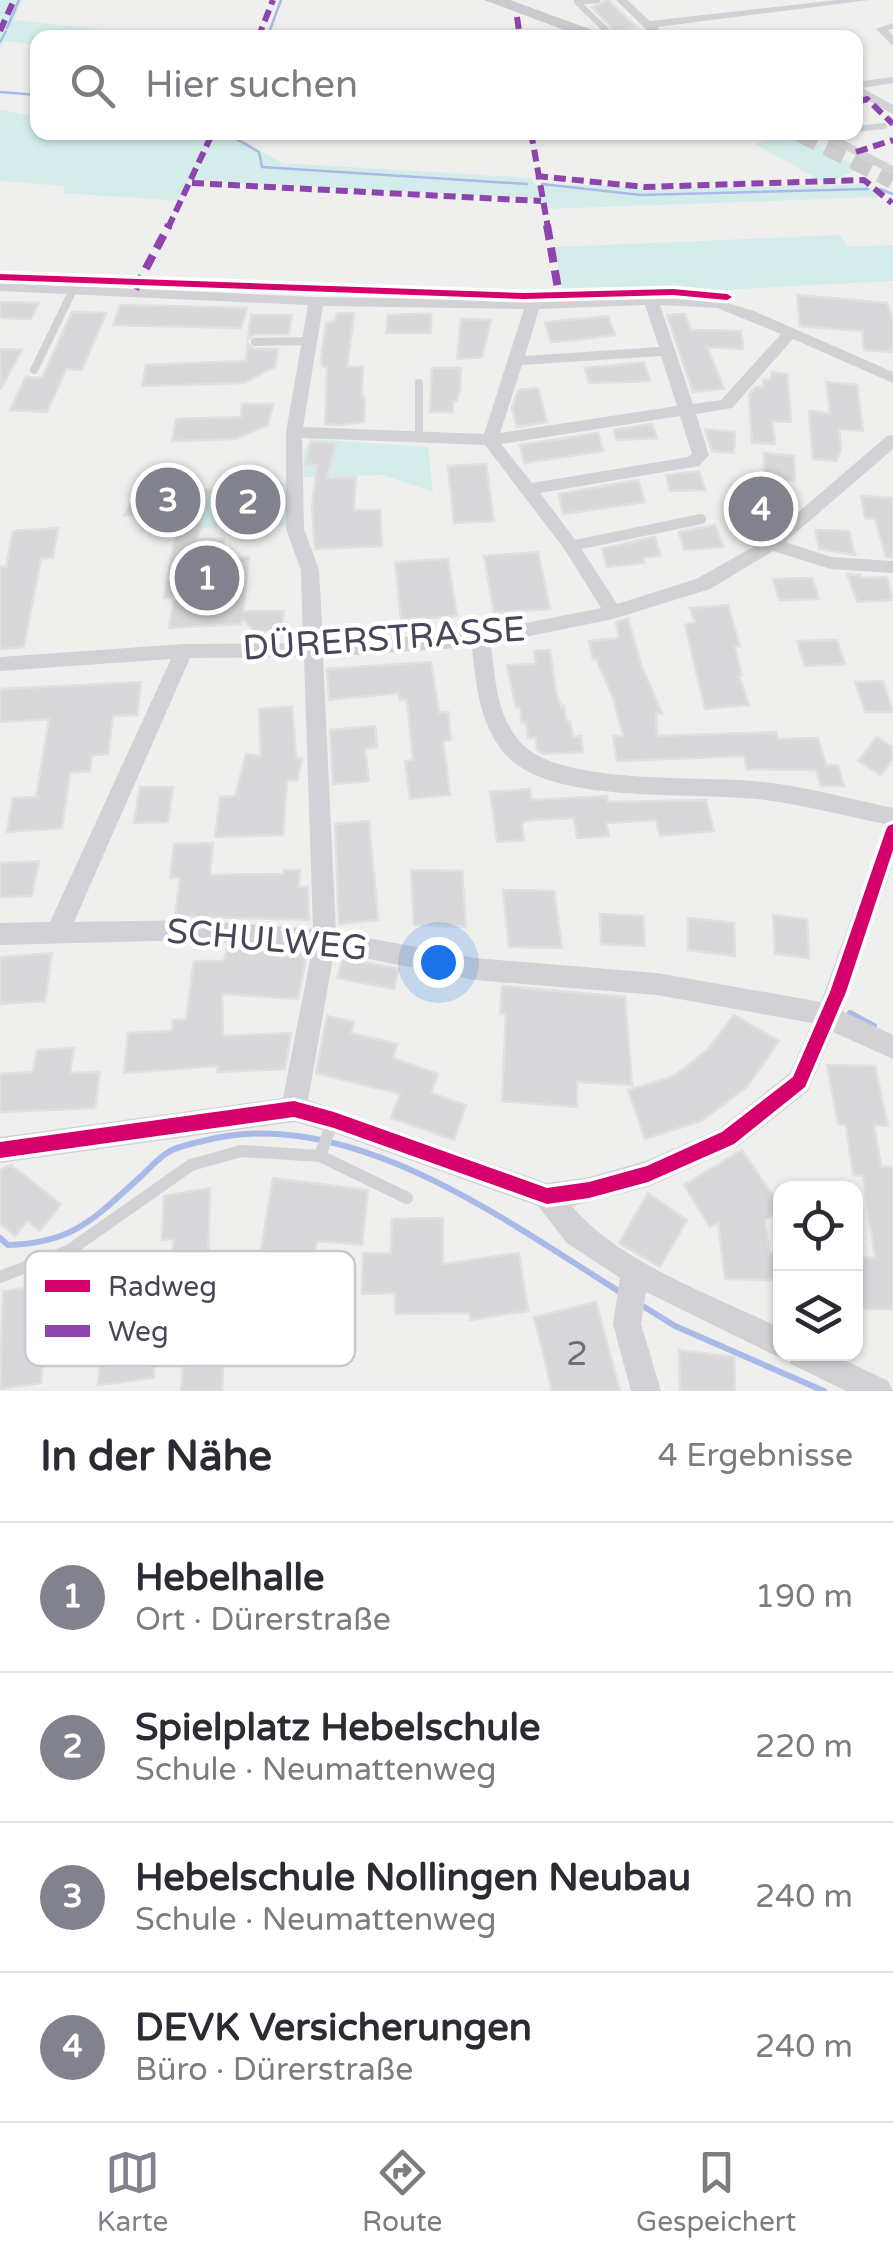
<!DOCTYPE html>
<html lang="de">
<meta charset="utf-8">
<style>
:root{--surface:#fff;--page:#f7f7f7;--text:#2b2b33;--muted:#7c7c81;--line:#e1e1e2;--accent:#82828e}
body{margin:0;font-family:"Varela Round",sans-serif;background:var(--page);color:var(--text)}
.controls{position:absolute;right:30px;bottom:30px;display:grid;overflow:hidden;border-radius:20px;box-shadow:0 2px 8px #0004}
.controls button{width:90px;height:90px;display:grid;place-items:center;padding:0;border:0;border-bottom:2px solid var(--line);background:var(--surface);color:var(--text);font:50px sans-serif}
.you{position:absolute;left:438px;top:962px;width:35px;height:35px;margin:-25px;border:8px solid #fff;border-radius:50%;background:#1a73e8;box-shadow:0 0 0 15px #1a73e833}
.badge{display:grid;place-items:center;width:65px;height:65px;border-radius:50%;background:var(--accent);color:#fff;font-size:32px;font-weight:700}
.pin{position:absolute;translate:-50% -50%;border:5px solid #fff;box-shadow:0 2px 10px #0006}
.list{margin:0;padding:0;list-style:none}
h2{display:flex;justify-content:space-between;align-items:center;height:130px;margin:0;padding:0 40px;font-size:42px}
h2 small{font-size:32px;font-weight:400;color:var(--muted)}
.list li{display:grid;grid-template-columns:65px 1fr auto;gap:30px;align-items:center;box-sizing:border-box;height:150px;padding:0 40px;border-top:2px solid var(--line)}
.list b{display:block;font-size:38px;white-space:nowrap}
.list p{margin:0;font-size:32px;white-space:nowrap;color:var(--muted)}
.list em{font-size:32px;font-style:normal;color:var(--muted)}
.icon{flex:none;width:55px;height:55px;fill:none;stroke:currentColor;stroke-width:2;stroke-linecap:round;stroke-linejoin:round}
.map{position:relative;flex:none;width:893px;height:1391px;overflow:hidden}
.search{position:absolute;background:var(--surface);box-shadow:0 2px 8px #0004;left:30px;right:30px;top:30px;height:110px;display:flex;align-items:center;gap:25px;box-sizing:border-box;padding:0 35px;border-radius:20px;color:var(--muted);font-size:38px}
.sheet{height:730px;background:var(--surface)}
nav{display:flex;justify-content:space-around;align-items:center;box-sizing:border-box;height:140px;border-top:2px solid var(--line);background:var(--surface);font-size:28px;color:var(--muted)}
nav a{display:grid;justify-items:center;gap:5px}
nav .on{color:var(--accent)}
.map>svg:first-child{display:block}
.green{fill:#d4edeb}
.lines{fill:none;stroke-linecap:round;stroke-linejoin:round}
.stream-far1{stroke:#aabae8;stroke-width:2.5}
.stream{stroke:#aabae8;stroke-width:6}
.building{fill:#d8d8da;stroke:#e1e0e1;stroke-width:2.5}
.primary-tunnel{stroke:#cdcdd0;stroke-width:20;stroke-dasharray:20 10;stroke-linecap:butt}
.lane-far3{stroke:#d2d2d6;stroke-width:6}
.lane-far2{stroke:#d2d2d6;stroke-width:8}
.lane-far1{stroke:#d2d2d6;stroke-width:10}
.lane{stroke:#d2d2d6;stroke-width:12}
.street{fill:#d2d2d6;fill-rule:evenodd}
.primary{fill:#cacad1;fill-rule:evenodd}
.quiet-far1{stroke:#8e44ad;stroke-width:6;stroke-dasharray:12 6;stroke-linecap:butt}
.quiet{stroke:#8e44ad;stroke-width:8;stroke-dasharray:15 8;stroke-linecap:butt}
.cycleway-casing{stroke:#fff;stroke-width:7}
.cycleway{fill:#d6006c;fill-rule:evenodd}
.labels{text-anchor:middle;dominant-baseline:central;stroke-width:9;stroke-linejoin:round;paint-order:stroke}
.street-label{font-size:35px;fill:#47475a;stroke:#fff}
.near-number-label{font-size:35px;fill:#6d6d7b}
.key{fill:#fff;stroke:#c8c8ce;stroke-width:2.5}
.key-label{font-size:28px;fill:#47475a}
</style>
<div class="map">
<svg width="893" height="1391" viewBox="0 0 893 1391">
<rect width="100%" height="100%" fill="#efefee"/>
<g class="green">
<path d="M 0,0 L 22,0 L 14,20 L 166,37 L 38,38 L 37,45 L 5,41 L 0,49 Z"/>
<path d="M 0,110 L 37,116 L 38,132 L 197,132 L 196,136 L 239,138 L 282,163 L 532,178 L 534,185 L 610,185 L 655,190 L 864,184 L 880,197 L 544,209 L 541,199 L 190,180 L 179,201 L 63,193 L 65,186 L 0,181 Z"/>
<path d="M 784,133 L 794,133 L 861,169 L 825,183 L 755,144 Z"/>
<path d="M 840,235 L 847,247 L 893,245 L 893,281 L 720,290 L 669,287 L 563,290 L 554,247 Z"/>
<path d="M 310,439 L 428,447 L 433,492 L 383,475 L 303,477 L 304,452 Z"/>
<path d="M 260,479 L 276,479 L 290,486 L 295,525 L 200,528 L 208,490 Z"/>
</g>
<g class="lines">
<g class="stream-far1">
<path d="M 7,28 L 19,0"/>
<path d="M 267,38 L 281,0"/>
<path d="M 0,42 L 6,31"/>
<path d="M 0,92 L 38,95"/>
<path d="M 224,132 L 259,152 L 262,167 L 527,184"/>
<path d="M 542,184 L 641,195 L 868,189"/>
<path d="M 880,189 L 893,194"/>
</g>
<g class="stream">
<path d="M 850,1013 L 874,1026"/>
<path d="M 0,1238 L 8,1245 C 72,1243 93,1220 139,1178 C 148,1170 156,1160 167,1153 C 177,1146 191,1144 203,1141 C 345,1102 505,1220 620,1292"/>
<path d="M 638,1303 L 675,1326 L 824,1391"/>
</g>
</g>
<g class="building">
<path d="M 608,0 L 617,9 L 636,27 L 614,31 L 592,7 Z"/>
<path d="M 797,295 L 887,303 L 893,319 L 893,352 L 864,350 L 862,331 L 800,326 Z"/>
<path d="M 0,302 L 39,303 L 31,319 L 0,318 Z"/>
<path d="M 120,305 L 247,308 L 241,328 L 113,325 Z"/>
<path d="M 72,312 L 106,313 L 82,370 L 66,369 L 47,412 L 10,410 L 26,377 L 42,378 Z"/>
<path d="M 337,313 L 354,313 L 347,367 L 363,367 L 362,397 L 365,397 L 364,422 L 341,425 L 325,424 L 327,367 L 322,367 L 321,359 L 326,323 L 336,320 Z"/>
<path d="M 420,314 L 431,314 L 431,333 L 386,333 L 388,315 Z"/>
<path d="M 685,314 L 691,330 L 741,331 L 743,349 L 707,347 L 724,389 L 693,392 L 667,315 Z"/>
<path d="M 251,315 L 292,315 L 289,334 L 255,334 L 248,339 Z"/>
<path d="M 608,316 L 615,335 L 577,340 L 551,342 L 545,322 Z"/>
<path d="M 461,319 L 491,320 L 482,357 L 457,359 Z"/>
<path d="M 248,344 L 254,349 L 278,349 L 275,367 L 244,383 L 142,386 L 146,365 L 246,361 Z"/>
<path d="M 0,349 L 22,350 L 0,390 Z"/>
<path d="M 644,362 L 650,381 L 589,383 L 585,368 Z"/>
<path d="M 432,368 L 461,368 L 460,390 L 457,401 L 453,401 L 453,412 L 430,412 Z"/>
<path d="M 771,372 L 787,374 L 791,422 L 772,421 L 775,444 L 752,443 L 749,394 L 756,387 L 763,387 L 763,380 L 771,380 Z"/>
<path d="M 826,382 L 857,385 L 863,431 L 839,429 L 841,449 L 837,461 L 813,459 L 809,411 L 830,413 Z"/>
<path d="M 538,388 L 547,422 L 517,427 L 512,408 L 518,390 Z"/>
<path d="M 242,404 L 273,404 L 268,425 L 236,439 L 172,441 L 176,419 L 241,417 Z"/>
<path d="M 652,424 L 657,438 L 616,440 L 614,430 Z"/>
<path d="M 705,429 L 735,432 L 734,453 L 712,451 Z"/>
<path d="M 598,433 L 603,451 L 524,463 L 520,445 Z"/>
<path d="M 310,442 L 336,443 L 327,478 L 356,477 L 354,510 L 380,510 L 382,546 L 315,549 L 312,507 L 317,465 L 306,464 Z"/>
<path d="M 764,453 L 794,456 L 795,481 L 782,480 L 783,489 L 765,488 Z"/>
<path d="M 486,464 L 494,521 L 454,523 L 448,466 Z"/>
<path d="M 699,471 L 705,490 L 670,491 L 666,475 Z"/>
<path d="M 638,480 L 645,502 L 563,514 L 559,494 Z"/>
<path d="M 732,485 L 768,489 L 769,516 L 732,512 Z"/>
<path d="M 140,488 L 208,490 L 197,540 L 224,539 L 222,557 L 249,557 L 243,611 L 284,611 L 280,632 L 255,632 L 242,618 L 241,624 L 169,628 L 174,598 L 164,598 L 179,515 L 124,515 Z"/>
<path d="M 861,496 L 893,498 L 893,557 L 886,557 L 875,519 L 865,518 Z"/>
<path d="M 715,525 L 723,547 L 684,550 L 679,532 Z"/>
<path d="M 58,528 L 53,558 L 41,558 L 24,647 L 0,649 L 0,567 L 6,567 L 13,531 Z"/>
<path d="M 815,530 L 849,531 L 855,555 L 819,549 Z"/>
<path d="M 655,537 L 661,556 L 643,558 L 644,563 L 607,567 L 602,549 Z"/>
<path d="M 538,552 L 550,609 L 494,613 L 484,556 Z"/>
<path d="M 448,559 L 457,616 L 401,620 L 395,562 Z"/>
<path d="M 847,574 L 860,575 L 861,578 L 887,577 L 893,600 L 857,602 Z"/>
<path d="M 812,578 L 819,599 L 779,600 L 773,579 Z"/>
<path d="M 728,605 L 740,646 L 735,647 L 742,675 L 739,676 L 749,705 L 705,709 L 685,625 L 695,622 L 690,608 Z"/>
<path d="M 628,618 L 641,665 L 662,713 L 656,713 L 657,736 L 776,732 L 778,739 L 818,738 L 826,765 L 838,765 L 844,786 L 821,786 L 816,770 L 747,769 L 744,756 L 617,761 L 613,736 L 623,736 L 613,698 L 596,659 L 593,659 L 589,641 L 619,638 L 616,622 Z"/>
<path d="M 837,640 L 845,664 L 805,666 L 797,641 Z"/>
<path d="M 550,650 L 556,692 L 561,707 L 564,706 L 566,721 L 570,721 L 573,737 L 581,736 L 583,752 L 543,754 L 537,750 L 536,738 L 528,738 L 526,723 L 522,723 L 520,708 L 516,708 L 507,665 L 536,664 L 534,651 Z"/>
<path d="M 431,662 L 439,713 L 448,712 L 451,740 L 443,741 L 450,795 L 410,799 L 405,761 L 413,760 L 407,700 L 400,700 L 399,693 L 329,700 L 327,669 Z"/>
<path d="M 883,681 L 893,712 L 865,712 L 855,682 Z"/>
<path d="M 141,682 L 137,715 L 113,716 L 108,754 L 92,755 L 90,771 L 70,773 L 62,828 L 7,832 L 13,798 L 36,797 L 49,719 L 0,722 L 0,689 Z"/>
<path d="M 292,706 L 296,758 L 302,759 L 297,781 L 287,780 L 283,835 L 215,837 L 220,797 L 235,796 L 246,754 L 261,756 L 259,709 Z"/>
<path d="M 375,726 L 377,747 L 365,749 L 369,781 L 333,784 L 330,730 Z"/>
<path d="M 877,737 L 893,747 L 893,759 L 881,775 L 858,761 Z"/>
<path d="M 140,787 L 173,787 L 168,822 L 134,823 Z"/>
<path d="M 530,789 L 532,800 L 607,796 L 608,802 L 706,800 L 714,831 L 660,836 L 656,820 L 606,823 L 609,836 L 577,838 L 574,818 L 535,820 L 522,822 L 524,840 L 497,842 L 490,792 Z"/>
<path d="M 369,821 L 378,920 L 339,924 L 335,824 Z"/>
<path d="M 213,843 L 210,875 L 283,874 L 284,870 L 300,870 L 299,887 L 308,887 L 309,920 L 175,916 L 180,878 L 170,878 L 174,844 Z"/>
<path d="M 39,861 L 32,896 L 0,897 L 0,863 Z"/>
<path d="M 411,870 L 462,871 L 466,927 L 414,925 Z"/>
<path d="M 503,890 L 554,891 L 562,948 L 509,947 Z"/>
<path d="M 600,914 L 643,916 L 645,946 L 601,944 Z"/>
<path d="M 773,915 L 807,919 L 809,958 L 775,954 Z"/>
<path d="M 688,918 L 734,923 L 735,956 L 688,950 Z"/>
<path d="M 227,947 L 307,953 L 298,999 L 222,994 L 223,1036 L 291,1033 L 285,1069 L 217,1072 L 218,1066 L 124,1073 L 128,1033 L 172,1031 L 173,1020 L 186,1019 L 194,961 L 224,961 Z"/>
<path d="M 52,953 L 45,1001 L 0,1004 L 0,957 Z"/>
<path d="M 343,958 L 399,969 L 394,989 L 337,978 Z"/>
<path d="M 502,986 L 625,997 L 632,1085 L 577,1082 L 577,1107 L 502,1101 L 506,1014 L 500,1014 Z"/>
<path d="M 734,1015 L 779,1041 L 747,1087 L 701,1121 L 645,1139 L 628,1090 L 674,1076 L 707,1050 Z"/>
<path d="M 327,1016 L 354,1022 L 351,1033 L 397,1044 L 393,1058 L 438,1074 L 431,1093 L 466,1105 L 454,1140 L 391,1118 L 400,1094 L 316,1073 Z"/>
<path d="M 74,1048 L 70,1073 L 100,1072 L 95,1108 L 0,1112 L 0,1074 L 33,1072 L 37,1050 Z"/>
<path d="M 827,1065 L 875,1066 L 888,1126 L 874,1125 L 881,1166 L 893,1167 L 893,1309 L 856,1309 L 856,1257 L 875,1258 L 863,1176 L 853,1175 L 846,1125 L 838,1124 Z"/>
<path d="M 742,1150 L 780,1206 L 780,1211 L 765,1220 L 769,1253 L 780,1253 L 780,1280 L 725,1279 L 718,1222 L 710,1227 L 684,1185 Z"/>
<path d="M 11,1165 L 61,1204 L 40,1231 L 27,1221 L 15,1236 L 0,1224 L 0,1170 Z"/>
<path d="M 273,1178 L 368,1190 L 362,1245 L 317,1241 L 314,1255 L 261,1250 Z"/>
<path d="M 210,1188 L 208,1261 L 228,1259 L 227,1311 L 157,1319 L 154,1378 L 98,1385 L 103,1304 L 171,1296 L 173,1239 L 162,1240 L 164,1196 Z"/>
<path d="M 648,1193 L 687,1220 L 660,1267 L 619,1243 Z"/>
<path d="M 443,1218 L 443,1264 L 519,1253 L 528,1311 L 470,1320 L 469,1313 L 395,1314 L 395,1293 L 362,1294 L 363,1253 L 391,1253 L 392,1219 Z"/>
<path d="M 50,1285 L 41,1383 L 0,1389 L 3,1291 Z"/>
<path d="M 596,1302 L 620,1391 L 552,1391 L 534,1317 Z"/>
<path d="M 224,1345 L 222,1391 L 181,1391 L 184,1347 Z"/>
<path d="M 679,1350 L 734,1357 L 735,1391 L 680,1391 Z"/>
</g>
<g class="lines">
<path class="primary-tunnel" d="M 800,132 L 893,179"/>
<g class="lane-far3">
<path d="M 597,0 L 577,2 L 606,30"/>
<path d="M 856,129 L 884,126"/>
</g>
<g class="lane-far2">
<path d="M 255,342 L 309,341"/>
<path d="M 34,370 L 73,290"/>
<path d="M 419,383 L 419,437"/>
<path d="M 691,521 L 701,519"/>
</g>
<path class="lane-far1" d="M 571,546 L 701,519"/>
<g class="lane">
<path d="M 320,1156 L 407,1198"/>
<path d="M 0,1277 L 70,1250 L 191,1165 L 241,1151 L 320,1156 L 332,1123"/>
</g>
<g class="street">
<path d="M 616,0 L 627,0 L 650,21 L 837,0 L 869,0 L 657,27 L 667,38 L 655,38 Z"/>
<path d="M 893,23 L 893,29 L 888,30 L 893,36 L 893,46 L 876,29 Z"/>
<path d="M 893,77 L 893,83 L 862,88 L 893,105 L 893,114 L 856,94 L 856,82 Z"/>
<path d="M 812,132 L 828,132 L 893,166 L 893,175 Z"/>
<path d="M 0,283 L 316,297 L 533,301 L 651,296 L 718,300 L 754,311 L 893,372 L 893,383 L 793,339 L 732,408 L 696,414 L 709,455 L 699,466 L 540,493 L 577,542 L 617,604 L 696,579 L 766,540 L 887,436 L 893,435 L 893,449 L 785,542 L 831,557 L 893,561 L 893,573 L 831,569 L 773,551 L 710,589 L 613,619 L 491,644 C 495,679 497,719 523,745 C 565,786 704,775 764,782 C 808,787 850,799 893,808 L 893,863 L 842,1011 L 893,1035 L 893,1059 L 833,1032 L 808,1091 L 737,1147 L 648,1187 L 572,1206 C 619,1263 715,1296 780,1328 L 780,1354 L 832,1354 L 888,1381 L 893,1391 L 846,1391 L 791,1364 L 787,1355 L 780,1357 L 770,1353 L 646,1292 L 641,1324 L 661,1391 L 631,1391 L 613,1324 L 620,1278 L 567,1243 L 538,1206 L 334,1133 L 294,1122 L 0,1163 L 0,1137 L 283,1098 L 312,950 L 192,940 L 0,945 L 0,923 L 50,922 L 171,659 L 0,671 L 0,657 L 184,644 L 303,643 L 301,570 L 286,529 L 286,432 L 308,305 L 0,291 ZM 645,305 L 659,347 L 525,356 L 539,309 ZM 660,305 L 717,308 L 781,334 L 721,400 L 693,404 ZM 323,306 L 524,309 L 484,434 L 303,427 ZM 661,356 L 677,406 L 500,433 L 522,365 ZM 680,416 L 692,454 L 688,457 L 532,483 L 501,444 ZM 302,438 L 485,445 L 565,550 L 601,608 L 481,632 L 323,642 L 319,570 L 304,529 ZM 472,647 C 476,686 480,731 511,760 C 561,805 698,791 765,800 C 805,805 845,816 885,824 L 821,1002 L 657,973 L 475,958 L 336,932 L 323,657 ZM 304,657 L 313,929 L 192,920 L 74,922 L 190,658 ZM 334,952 L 475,980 L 657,995 L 812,1023 L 790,1073 L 719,1129 L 646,1161 L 589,1177 L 547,1183 L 308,1100 Z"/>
</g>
<path class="primary" d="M 484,0 L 510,0 L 614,38 L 586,38 Z"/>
<g class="quiet-far1">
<path d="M 517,17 L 520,38"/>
<path d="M 0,31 L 14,0"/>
<path d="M 258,38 L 273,0"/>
<path d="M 858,102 L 867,99 L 893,124"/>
<path d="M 531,132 L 548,228"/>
<path d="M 856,152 L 893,140"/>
<path d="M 536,176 L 645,187 L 864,180 L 892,203"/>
<path d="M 192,183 L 541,201"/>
<path d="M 168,228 L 213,132"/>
</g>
<g class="quiet">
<path d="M 547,225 L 560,300"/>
<path d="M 135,289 L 169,225"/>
</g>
<defs>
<g id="cycleway">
<path d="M 0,274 L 524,293 L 673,289 L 727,294 L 732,297 L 727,300 L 673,295 L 524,299 L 0,280 Z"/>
<path d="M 893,824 L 893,850 L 846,992 L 805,1087 L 734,1144 L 648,1182 L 589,1198 L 547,1204 L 334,1128 L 294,1117 L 0,1158 L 0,1142 L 294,1101 L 334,1112 L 547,1188 L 589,1182 L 647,1166 L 722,1132 L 793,1077 L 830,992 L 886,830 L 888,826 Z"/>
</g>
</defs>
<use href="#cycleway" class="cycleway-casing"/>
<use href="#cycleway" class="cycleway"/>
</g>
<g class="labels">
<g class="street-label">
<text transform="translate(384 639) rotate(-4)">DÜRERSTRASSE</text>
<text transform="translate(267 940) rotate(5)">SCHULWEG</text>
</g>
<g class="near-number-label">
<text x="577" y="1354">2</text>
</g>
</g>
<rect x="25" y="1251" width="330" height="115" rx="15" class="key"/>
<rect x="45" y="1280" width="45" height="12" fill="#d6006c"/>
<rect x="45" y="1325" width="45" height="12" fill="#8e44ad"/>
<g class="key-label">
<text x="108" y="1296">Radweg</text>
<text x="108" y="1341">Weg</text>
</g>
</svg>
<div class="controls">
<button><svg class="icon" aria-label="locate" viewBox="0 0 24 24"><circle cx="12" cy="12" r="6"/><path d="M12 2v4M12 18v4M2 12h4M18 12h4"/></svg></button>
<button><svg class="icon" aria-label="layers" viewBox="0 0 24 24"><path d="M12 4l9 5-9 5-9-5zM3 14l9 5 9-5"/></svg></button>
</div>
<div class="you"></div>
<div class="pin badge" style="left:207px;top:578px">1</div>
<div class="pin badge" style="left:248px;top:502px">2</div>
<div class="pin badge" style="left:168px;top:500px">3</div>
<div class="pin badge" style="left:761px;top:509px">4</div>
<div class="search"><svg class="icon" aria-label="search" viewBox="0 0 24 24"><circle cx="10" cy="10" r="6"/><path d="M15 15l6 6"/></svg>Hier suchen</div>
</div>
<section class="sheet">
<h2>In der Nähe<small>4 Ergebnisse</small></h2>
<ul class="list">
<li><span class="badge">1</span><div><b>Hebelhalle</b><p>Ort · Dürerstraße</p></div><em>190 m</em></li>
<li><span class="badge">2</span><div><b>Spielplatz Hebelschule</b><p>Schule · Neumattenweg</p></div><em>220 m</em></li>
<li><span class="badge">3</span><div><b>Hebelschule Nollingen Neubau</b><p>Schule · Neumattenweg</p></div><em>240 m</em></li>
<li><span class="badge">4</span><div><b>DEVK Versicherungen</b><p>Büro · Dürerstraße</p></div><em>240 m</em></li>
</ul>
</section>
<nav>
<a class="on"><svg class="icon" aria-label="map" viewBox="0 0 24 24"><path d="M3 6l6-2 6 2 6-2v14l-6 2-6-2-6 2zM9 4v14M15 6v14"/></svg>Karte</a>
<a><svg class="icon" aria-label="directions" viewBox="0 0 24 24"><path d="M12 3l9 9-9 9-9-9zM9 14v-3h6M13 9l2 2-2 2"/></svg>Route</a>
<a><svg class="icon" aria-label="saved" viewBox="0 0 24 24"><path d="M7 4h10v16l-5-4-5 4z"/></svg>Gespeichert</a>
</nav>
